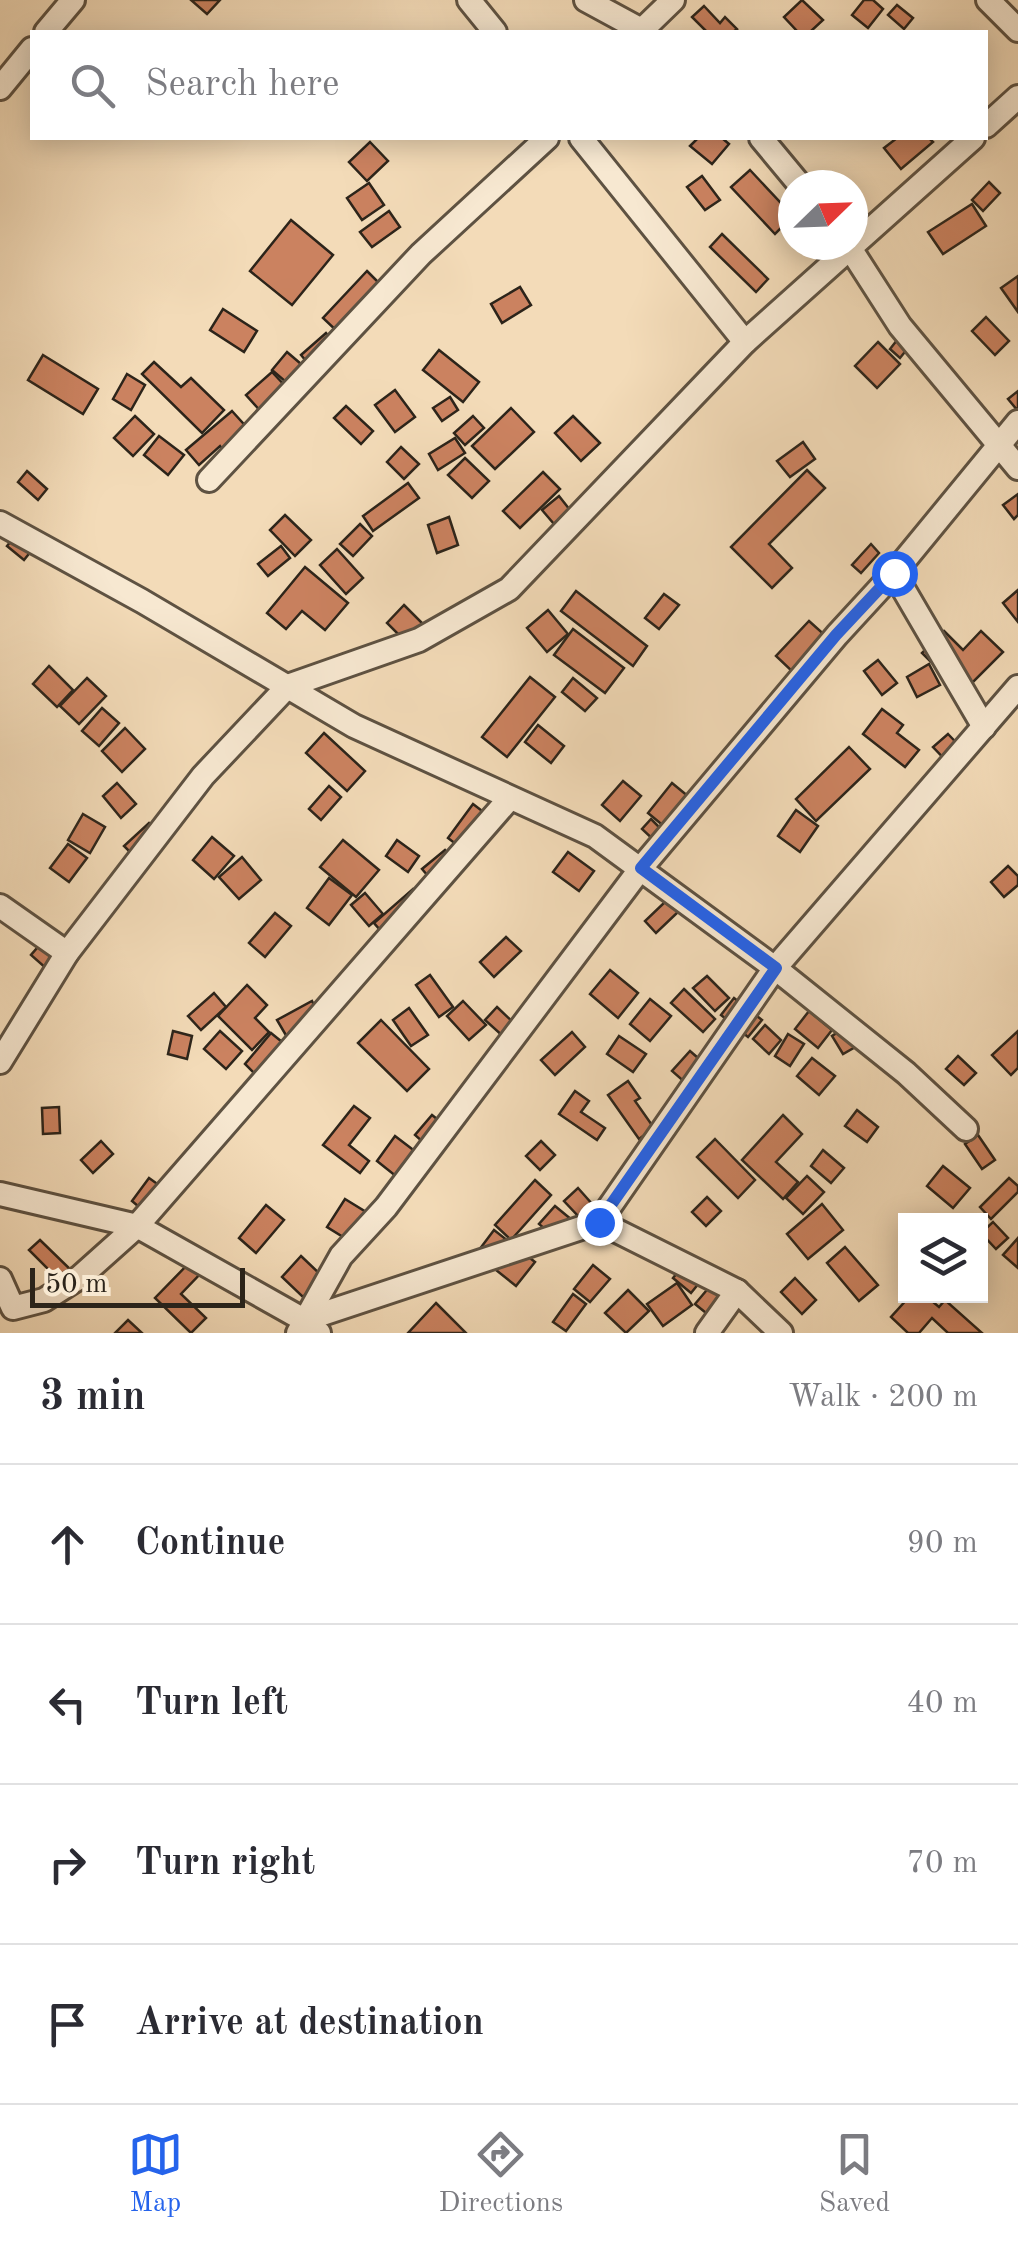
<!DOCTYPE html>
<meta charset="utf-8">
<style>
:root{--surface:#fff;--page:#f2f2f3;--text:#2b2b33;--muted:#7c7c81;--line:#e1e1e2;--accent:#2563eb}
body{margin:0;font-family:"Old Standard TT",serif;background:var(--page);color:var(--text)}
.controls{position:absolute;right:30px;bottom:30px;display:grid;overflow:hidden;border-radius:0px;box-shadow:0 5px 25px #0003}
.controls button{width:90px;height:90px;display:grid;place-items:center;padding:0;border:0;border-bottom:2px solid var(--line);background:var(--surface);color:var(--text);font:50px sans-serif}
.compass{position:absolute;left:778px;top:170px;width:90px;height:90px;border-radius:50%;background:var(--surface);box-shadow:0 5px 25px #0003;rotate:67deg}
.scale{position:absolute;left:30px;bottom:25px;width:215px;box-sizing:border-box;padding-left:10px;border:5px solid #2c241a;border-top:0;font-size:28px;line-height:35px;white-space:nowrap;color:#2c241a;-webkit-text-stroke:8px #f7e8d1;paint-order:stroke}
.stop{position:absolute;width:30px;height:30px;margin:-22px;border:8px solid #2563eb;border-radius:50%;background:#fff}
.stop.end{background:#2563eb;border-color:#fff;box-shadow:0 2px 10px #0008}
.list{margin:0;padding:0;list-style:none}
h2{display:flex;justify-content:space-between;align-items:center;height:130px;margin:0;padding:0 40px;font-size:42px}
h2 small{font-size:32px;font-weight:400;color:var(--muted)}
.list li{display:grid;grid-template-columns:65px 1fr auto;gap:30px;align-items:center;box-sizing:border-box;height:160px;padding:0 40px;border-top:2px solid var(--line)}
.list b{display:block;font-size:38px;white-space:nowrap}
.list em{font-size:32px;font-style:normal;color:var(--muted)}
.icon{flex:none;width:55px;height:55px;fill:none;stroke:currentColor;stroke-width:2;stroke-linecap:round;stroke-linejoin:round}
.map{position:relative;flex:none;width:1018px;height:1333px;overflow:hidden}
.search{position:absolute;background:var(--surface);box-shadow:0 5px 25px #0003;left:30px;right:30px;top:30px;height:110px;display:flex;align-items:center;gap:25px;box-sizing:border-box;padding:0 35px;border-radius:0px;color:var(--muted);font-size:38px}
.sheet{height:770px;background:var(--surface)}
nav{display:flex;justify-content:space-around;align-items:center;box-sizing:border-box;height:140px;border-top:2px solid var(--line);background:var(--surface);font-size:28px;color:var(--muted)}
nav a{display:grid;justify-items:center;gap:5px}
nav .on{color:var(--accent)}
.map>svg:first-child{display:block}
.building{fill:#cb8260;stroke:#2c241a;stroke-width:2.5}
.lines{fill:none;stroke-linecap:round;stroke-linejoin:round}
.street-casing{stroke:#5e5242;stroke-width:28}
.street{stroke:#f7e8d1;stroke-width:22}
.route{stroke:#2563eb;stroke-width:12}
</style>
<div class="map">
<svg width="1018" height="1333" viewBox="0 0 1018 1333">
<rect width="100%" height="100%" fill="#f3dbb8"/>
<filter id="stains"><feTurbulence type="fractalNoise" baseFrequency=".002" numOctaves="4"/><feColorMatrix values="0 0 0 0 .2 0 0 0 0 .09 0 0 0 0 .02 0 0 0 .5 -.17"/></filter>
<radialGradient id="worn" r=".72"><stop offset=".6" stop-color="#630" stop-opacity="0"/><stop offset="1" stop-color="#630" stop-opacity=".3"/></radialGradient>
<g class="building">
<path d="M 191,0 L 220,0 L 207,14 Z"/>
<path d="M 802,0 L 823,20 L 810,32 L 798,32 L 784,17 Z"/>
<path d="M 864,0 L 873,0 L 883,9 L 868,28 L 852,15 Z"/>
<path d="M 897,5 L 913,18 L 904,29 L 888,15 Z"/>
<path d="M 704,6 L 720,23 L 725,17 L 737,29 L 733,32 L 707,32 L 692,17 Z"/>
<path d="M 698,138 L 722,138 L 729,144 L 712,164 L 690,146 Z"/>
<path d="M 897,138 L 929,138 L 933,142 L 901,169 L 884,148 Z"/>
<path d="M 370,142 L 388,161 L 367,181 L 349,162 Z"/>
<path d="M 750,170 L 793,216 L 775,234 L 731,187 Z"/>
<path d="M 702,176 L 720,200 L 705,210 L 687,187 Z"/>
<path d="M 989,182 L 1000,193 L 983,211 L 972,200 Z"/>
<path d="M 369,183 L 384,205 L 362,220 L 347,198 Z"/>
<path d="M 972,204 L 986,226 L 943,254 L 928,232 Z"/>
<path d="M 389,211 L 400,227 L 372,247 L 360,232 Z"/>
<path d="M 291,220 L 333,255 L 292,305 L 250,271 Z"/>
<path d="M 722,234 L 768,279 L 756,292 L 710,247 Z"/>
<path d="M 367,271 L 385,289 L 341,335 L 323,318 Z"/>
<path d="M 1018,276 L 1018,312 L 1001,288 Z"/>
<path d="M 520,287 L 531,305 L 502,323 L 491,304 Z"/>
<path d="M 223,309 L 257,331 L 244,352 L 210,330 Z"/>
<path d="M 986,317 L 1009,341 L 995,355 L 972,331 Z"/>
<path d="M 905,330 L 916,338 L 900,358 L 890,349 Z"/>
<path d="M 326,333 L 337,345 L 311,367 L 301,355 Z"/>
<path d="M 878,342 L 900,364 L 877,388 L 855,366 Z"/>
<path d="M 439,350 L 479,382 L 463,402 L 423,370 Z"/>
<path d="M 287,352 L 308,370 L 293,388 L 272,370 Z"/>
<path d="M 43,355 L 98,389 L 83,414 L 28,380 Z"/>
<path d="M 154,362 L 181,387 L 191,378 L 224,410 L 202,433 L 142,374 Z"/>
<path d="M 272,372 L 289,390 L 263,414 L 246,395 Z"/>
<path d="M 127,374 L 145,385 L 131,410 L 113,399 Z"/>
<path d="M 395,390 L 415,417 L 395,432 L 375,405 Z"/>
<path d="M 1018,391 L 1018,411 L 1008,399 Z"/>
<path d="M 450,397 L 458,410 L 442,421 L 433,408 Z"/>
<path d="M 346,406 L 373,431 L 361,444 L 334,418 Z"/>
<path d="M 511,408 L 534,432 L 495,469 L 472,446 Z"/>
<path d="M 232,411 L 250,431 L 225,453 L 220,446 L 199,465 L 186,450 Z"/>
<path d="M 135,416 L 154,434 L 133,456 L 114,438 Z"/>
<path d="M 473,416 L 484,428 L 465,445 L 454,433 Z"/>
<path d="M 573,416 L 600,443 L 581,461 L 555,433 Z"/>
<path d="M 159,436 L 184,455 L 168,475 L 144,455 Z"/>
<path d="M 455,438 L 465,453 L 438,470 L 429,454 Z"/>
<path d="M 803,442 L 815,459 L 790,477 L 777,461 Z"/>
<path d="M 401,447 L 419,464 L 404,479 L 387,462 Z"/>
<path d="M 465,458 L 489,481 L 472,498 L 448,475 Z"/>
<path d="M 807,470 L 825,488 L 769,544 L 792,568 L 772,588 L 731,547 Z"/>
<path d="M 27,471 L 47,489 L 38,500 L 18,482 Z"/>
<path d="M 543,472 L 560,489 L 520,528 L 503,511 Z"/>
<path d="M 408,483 L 419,498 L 373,531 L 363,516 Z"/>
<path d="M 1018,494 L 1018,515 L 1014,519 L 1003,505 Z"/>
<path d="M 559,496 L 570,510 L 554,524 L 542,510 Z"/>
<path d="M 285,515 L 311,540 L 295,556 L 270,530 Z"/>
<path d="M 449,517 L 458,545 L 437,553 L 428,525 Z"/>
<path d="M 360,524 L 372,536 L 353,556 L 340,544 Z"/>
<path d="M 19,531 L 36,545 L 24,560 L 7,546 Z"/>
<path d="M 871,544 L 879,553 L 861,573 L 852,565 Z"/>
<path d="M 281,546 L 290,558 L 268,576 L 258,564 Z"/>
<path d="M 337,549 L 363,578 L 346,594 L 320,565 Z"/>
<path d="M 305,567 L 348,603 L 325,630 L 302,611 L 286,629 L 267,613 Z"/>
<path d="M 1018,590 L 1018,622 L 1003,603 Z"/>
<path d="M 576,591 L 647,646 L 633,666 L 561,611 Z"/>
<path d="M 664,594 L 679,605 L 659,629 L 645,618 Z"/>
<path d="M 404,605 L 427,628 L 410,646 L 387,623 Z"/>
<path d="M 548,610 L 568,634 L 547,652 L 527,628 Z"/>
<path d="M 809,621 L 828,638 L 795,674 L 776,656 Z"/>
<path d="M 573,629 L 624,668 L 605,693 L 554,655 Z"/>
<path d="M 944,631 L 963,650 L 981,631 L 1003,652 L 962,693 L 922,653 Z"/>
<path d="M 878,660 L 897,683 L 882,695 L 864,671 Z"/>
<path d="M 929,664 L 940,685 L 917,697 L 907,677 Z"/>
<path d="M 49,666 L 73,690 L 57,707 L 33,684 Z"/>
<path d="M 530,677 L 555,697 L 507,757 L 482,737 Z"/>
<path d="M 87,678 L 106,696 L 79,724 L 60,706 Z"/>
<path d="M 573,678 L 597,698 L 585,711 L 562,692 Z"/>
<path d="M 102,708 L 119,723 L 99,746 L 82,731 Z"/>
<path d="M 882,709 L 903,725 L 897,733 L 919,750 L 905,767 L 863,734 Z"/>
<path d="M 538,725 L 564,746 L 551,763 L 525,742 Z"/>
<path d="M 125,728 L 145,749 L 122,772 L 102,751 Z"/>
<path d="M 324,733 L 365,771 L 347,791 L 306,753 Z"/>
<path d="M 948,734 L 970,757 L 955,770 L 933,747 Z"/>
<path d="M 849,747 L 870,769 L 816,821 L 796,799 Z"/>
<path d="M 623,781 L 641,796 L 620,821 L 602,805 Z"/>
<path d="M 117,783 L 136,804 L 121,818 L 103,796 Z"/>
<path d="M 672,783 L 695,802 L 671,832 L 648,813 Z"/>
<path d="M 329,786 L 341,797 L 321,820 L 309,809 Z"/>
<path d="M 473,804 L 490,817 L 465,851 L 448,838 Z"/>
<path d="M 796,810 L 818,826 L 800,852 L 778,836 Z"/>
<path d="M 83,814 L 105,827 L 90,853 L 68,840 Z"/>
<path d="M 651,819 L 667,835 L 658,844 L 642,829 Z"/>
<path d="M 149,823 L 159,834 L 135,857 L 124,846 Z"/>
<path d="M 212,837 L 234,856 L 214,879 L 193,860 Z"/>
<path d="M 343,840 L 379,870 L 356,897 L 320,867 Z"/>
<path d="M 397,840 L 419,856 L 408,872 L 386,856 Z"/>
<path d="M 68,844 L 87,858 L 69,882 L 50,868 Z"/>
<path d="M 445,850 L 457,864 L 434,883 L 422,869 Z"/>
<path d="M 568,852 L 594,871 L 579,891 L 553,872 Z"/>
<path d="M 242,857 L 261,880 L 239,899 L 219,877 Z"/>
<path d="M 1008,866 L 1018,876 L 1018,885 L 1004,897 L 991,882 Z"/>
<path d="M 329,878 L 352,895 L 329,925 L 307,908 Z"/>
<path d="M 413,889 L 426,905 L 388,939 L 374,923 Z"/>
<path d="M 365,893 L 383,914 L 369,926 L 351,905 Z"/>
<path d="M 666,901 L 678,912 L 656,933 L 645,921 Z"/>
<path d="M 275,913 L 291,926 L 265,957 L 249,943 Z"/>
<path d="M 50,933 L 56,977 L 31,955 Z"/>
<path d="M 506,937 L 521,951 L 494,977 L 480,962 Z"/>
<path d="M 610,970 L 638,993 L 618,1018 L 590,994 Z"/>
<path d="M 430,975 L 453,1007 L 439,1017 L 416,985 Z"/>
<path d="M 707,976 L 729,998 L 715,1011 L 693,988 Z"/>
<path d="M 247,985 L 267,1005 L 255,1018 L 269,1032 L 252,1050 L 218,1016 Z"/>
<path d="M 684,989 L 715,1019 L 703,1032 L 671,1003 Z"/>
<path d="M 214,993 L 226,1007 L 201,1030 L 188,1016 Z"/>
<path d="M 734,998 L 762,1020 L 748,1037 L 721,1015 Z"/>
<path d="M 650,999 L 671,1016 L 650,1041 L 630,1024 Z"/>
<path d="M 312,1001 L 321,1019 L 287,1037 L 277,1020 Z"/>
<path d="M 463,1001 L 486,1025 L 469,1040 L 447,1016 Z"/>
<path d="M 497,1007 L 517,1026 L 505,1038 L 485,1020 Z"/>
<path d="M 409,1008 L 428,1035 L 411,1046 L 393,1020 Z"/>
<path d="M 809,1011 L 832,1030 L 818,1048 L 795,1029 Z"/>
<path d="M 381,1020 L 429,1069 L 407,1091 L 358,1043 Z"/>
<path d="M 765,1025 L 781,1040 L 769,1054 L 753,1039 Z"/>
<path d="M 846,1027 L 857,1046 L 843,1054 L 832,1036 Z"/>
<path d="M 173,1031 L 192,1036 L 187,1059 L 168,1054 Z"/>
<path d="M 220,1031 L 242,1051 L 226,1069 L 204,1049 Z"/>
<path d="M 1018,1031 L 1018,1068 L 1011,1075 L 992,1055 Z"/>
<path d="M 572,1032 L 585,1047 L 555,1075 L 541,1060 Z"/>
<path d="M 271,1033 L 287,1046 L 259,1078 L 245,1064 Z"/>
<path d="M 788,1034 L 804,1044 L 790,1066 L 775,1056 Z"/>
<path d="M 619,1036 L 646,1054 L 633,1072 L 607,1054 Z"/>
<path d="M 690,1051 L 713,1071 L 696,1092 L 672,1071 Z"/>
<path d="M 958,1056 L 976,1073 L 964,1085 L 946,1069 Z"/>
<path d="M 812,1058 L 835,1076 L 819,1095 L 797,1076 Z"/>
<path d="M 628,1081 L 640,1098 L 635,1101 L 654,1128 L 639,1139 L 608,1095 Z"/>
<path d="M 575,1091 L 589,1101 L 581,1112 L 605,1128 L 597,1140 L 559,1114 Z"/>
<path d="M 354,1106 L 370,1118 L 349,1145 L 369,1161 L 360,1173 L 323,1145 Z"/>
<path d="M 59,1107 L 60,1133 L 43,1134 L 42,1108 Z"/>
<path d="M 857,1110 L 878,1127 L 867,1142 L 845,1126 Z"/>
<path d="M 432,1115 L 442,1123 L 424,1143 L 415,1135 Z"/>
<path d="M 783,1115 L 802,1134 L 776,1162 L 798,1182 L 783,1199 L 742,1160 Z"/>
<path d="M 978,1135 L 995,1160 L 982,1169 L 965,1144 Z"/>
<path d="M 395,1136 L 416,1152 L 397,1177 L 377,1161 Z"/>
<path d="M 715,1139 L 755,1180 L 738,1198 L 697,1157 Z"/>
<path d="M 101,1141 L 113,1154 L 93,1173 L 81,1160 Z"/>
<path d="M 541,1141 L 555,1155 L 540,1170 L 526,1156 Z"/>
<path d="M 823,1150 L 844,1168 L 831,1183 L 811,1166 Z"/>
<path d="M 943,1166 L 970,1188 L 953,1208 L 927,1186 Z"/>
<path d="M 807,1176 L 824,1192 L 803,1214 L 786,1198 Z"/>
<path d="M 149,1178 L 163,1188 L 145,1212 L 132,1201 Z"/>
<path d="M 1009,1178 L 1018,1186 L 1018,1192 L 991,1219 L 980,1207 Z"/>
<path d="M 535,1180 L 551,1195 L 511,1240 L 495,1225 Z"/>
<path d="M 578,1188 L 593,1205 L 580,1218 L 564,1201 Z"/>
<path d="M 707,1197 L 721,1211 L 706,1226 L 692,1212 Z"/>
<path d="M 345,1199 L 366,1212 L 348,1240 L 327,1227 Z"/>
<path d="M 822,1204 L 843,1230 L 808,1259 L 787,1234 Z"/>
<path d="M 266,1205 L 284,1220 L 256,1253 L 239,1238 Z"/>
<path d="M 555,1206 L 578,1225 L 562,1244 L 539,1224 Z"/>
<path d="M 993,1222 L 1008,1238 L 996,1249 L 981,1233 Z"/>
<path d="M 494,1230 L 535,1262 L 516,1286 L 476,1254 Z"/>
<path d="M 1018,1238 L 1018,1268 L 1003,1255 Z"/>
<path d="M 40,1240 L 72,1271 L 61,1282 L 29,1250 Z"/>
<path d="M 845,1247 L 878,1285 L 859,1301 L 827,1263 Z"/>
<path d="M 301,1256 L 322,1276 L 303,1297 L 282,1277 Z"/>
<path d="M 689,1258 L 708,1272 L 691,1293 L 673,1278 Z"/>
<path d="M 191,1261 L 202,1272 L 181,1294 L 206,1318 L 191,1333 L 155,1298 Z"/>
<path d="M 593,1265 L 610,1279 L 590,1302 L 574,1289 Z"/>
<path d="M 717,1278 L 737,1295 L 716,1321 L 695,1304 Z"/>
<path d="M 795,1278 L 816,1300 L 802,1314 L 781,1292 Z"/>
<path d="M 677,1283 L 692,1305 L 663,1326 L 647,1304 Z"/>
<path d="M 628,1290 L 649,1311 L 626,1333 L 605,1313 Z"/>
<path d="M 573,1294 L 586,1304 L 566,1331 L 553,1322 Z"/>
<path d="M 910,1296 L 926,1296 L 939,1307 L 945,1300 L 982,1333 L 948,1333 L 932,1318 L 919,1333 L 908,1333 L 891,1317 Z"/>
<path d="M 436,1303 L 466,1333 L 408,1333 Z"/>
<path d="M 128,1320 L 142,1333 L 115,1333 Z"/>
</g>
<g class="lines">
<defs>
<g id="street">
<path d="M 469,0 L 495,32"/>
<path d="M 586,0 L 645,32"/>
<path d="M 988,0 L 1018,30"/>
<path d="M 46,32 L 73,0"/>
<path d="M 640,32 L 673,0"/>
<path d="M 0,88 L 32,49"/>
<path d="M 986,126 L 1018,97"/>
<path d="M 581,138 L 745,342"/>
<path d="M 761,138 L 800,185"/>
<path d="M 848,245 L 900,326 L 1018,468"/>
<path d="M 209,480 L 421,254 L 547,138"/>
<path d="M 0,523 L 142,601 L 354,726 L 595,836 L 775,968 L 906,1073 L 966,1129"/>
<path d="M 894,573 L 984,727"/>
<path d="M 0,906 L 67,953"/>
<path d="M 0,1062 L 67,953 L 203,776 L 288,686 L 419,640 L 509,589 L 745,342 L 973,138"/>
<path d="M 0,1194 L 137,1226 L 304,1320 L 319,1333"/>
<path d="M 599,1222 L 737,1291 L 781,1333"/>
<path d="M 0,1279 L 13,1308 L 44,1300 L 80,1277 L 137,1226 L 509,799"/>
<path d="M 304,1320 L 599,1222 L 775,968 L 1018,687"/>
<path d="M 298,1333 L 341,1256 L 386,1207 L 641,868 L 837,635 L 894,573 L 1018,422"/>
<path d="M 707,1333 L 737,1291"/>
</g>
</defs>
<use href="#street" class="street-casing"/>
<use href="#street" class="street"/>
</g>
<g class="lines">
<path class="route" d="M 599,1222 L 776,968 L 641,868 L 836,635 L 894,573"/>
</g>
<rect width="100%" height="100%" filter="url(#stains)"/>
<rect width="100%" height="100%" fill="url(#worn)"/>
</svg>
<div class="controls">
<button><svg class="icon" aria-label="layers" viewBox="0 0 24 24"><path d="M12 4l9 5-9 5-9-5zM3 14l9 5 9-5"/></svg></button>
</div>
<svg class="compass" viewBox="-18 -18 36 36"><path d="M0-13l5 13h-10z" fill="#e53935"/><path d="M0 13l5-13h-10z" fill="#7c7c81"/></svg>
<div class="scale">50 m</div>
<div class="stop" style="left:894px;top:573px"></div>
<div class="stop end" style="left:599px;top:1222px"></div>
<div class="search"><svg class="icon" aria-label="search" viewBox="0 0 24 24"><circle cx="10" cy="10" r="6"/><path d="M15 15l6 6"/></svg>Search here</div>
</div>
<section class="sheet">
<h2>3 min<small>Walk · 200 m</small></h2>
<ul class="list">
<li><svg class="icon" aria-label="ahead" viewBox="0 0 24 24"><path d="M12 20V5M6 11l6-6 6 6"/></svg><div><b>Continue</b></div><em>90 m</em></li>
<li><svg class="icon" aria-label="left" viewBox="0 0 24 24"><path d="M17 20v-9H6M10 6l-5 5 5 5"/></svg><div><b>Turn left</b></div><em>40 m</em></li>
<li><svg class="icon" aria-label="right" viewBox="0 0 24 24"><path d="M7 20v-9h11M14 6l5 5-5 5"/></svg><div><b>Turn right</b></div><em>70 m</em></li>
<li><svg class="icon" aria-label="arrive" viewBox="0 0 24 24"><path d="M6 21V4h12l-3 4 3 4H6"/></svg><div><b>Arrive at destination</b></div></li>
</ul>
</section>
<nav>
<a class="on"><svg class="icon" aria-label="map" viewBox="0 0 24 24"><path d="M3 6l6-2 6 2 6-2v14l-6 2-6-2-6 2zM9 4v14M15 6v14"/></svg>Map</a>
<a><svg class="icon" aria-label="directions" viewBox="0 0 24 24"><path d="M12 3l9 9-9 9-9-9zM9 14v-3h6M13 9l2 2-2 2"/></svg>Directions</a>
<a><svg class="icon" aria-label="saved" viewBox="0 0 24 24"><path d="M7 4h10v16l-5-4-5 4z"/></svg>Saved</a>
</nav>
